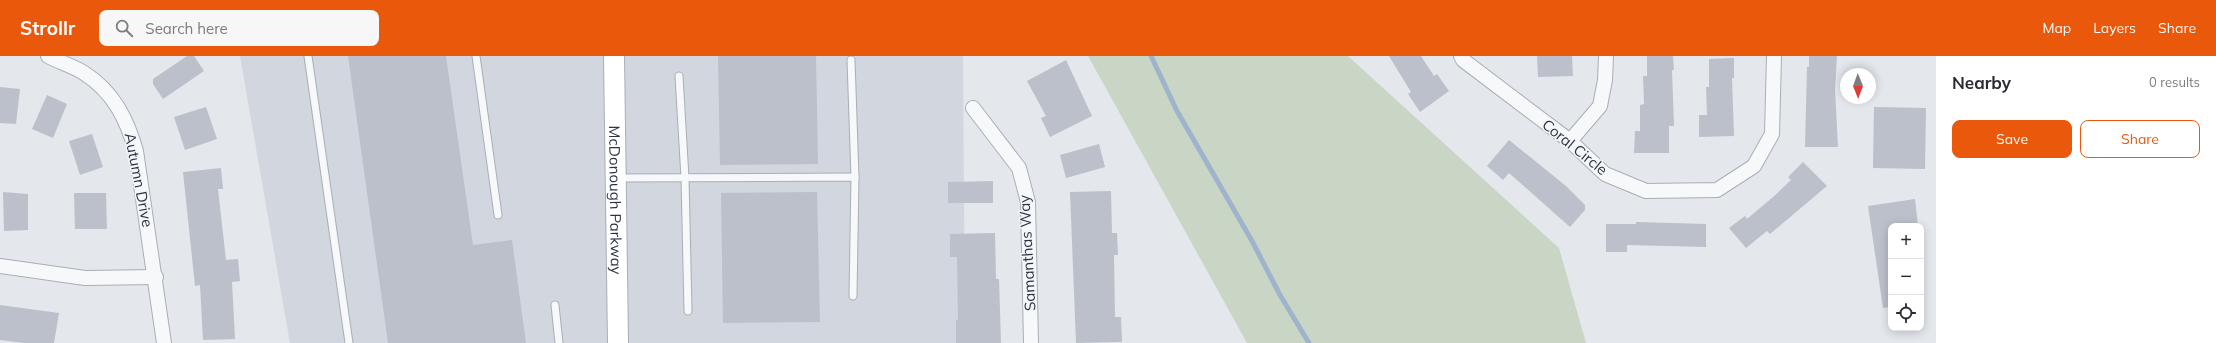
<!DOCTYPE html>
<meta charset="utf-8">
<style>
:root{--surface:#fff;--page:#f7f7f7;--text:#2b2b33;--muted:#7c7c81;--line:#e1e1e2;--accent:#ea580c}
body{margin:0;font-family:Mulish,sans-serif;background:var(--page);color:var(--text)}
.controls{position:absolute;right:12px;bottom:12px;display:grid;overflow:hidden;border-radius:8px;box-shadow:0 2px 10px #0003}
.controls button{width:36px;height:36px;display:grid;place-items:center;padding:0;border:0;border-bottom:1px solid var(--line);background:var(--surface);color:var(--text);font:20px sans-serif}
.compass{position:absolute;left:1840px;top:12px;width:36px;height:36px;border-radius:50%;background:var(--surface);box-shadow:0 2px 10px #0003;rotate:179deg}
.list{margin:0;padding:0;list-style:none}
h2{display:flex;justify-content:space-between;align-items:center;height:52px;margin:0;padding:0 16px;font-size:17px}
h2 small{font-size:13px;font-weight:400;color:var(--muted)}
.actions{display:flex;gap:8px;padding:12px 16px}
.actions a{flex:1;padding:9px 0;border:1px solid var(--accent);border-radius:8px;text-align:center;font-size:14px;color:var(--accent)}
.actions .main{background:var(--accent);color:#fff}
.icon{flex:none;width:22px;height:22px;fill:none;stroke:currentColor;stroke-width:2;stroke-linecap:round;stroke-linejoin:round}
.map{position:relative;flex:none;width:1936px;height:287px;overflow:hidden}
header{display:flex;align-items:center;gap:24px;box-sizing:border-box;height:56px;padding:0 20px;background:var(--accent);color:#fff}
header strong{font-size:19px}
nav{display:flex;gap:22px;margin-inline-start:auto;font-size:14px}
.search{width:280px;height:36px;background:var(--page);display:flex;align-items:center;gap:10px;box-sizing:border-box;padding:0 14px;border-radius:8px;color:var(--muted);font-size:15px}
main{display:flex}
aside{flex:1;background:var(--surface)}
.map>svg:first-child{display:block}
.built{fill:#d2d6de}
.green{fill:#c9d6c5}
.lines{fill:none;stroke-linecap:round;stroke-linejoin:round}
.stream{stroke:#9fb4cc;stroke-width:5}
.building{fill:#bbc0ca}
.lane-casing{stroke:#a9aeb7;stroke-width:9}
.street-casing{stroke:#a9aeb7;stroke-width:16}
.secondary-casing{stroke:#a9aeb7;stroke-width:22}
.lane{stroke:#f7f8fa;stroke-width:7}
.street{stroke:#f7f8fa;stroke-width:14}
.secondary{stroke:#fff;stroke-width:20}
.labels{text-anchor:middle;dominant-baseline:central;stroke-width:3;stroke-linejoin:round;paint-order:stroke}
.street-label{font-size:15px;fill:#2b3445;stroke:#f4f6f9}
</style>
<header>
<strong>Strollr</strong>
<div class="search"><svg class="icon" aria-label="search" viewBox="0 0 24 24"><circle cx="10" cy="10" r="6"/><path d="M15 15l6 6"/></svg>Search here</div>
<nav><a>Map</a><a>Layers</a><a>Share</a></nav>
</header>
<main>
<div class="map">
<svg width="1936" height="287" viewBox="0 0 1936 287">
<rect width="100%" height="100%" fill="#e4e7ec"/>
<path class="built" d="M 240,0 L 963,0 L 965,287 L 290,287 Z"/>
<path class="green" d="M 1088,0 L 1348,0 L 1559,192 L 1586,287 L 1247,287 Z"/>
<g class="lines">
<path class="stream" d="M 1151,0 L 1177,55 L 1252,185 L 1280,239 L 1309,287"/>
</g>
<g class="building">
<path d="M 187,0 L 194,0 L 204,15 L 163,43 L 153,28 L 153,23 Z"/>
<path d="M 348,0 L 446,0 L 473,189 L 512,184 L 526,287 L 388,287 Z"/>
<path d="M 718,0 L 816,0 L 818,108 L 720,109 Z"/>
<path d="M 1389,0 L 1421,0 L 1434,20 L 1437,18 L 1449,35 L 1420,56 L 1408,38 L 1411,36 Z"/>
<path d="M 1537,0 L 1572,0 L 1573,20 L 1538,21 Z"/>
<path d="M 1647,0 L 1673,0 L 1674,14 L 1672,14 L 1674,70 L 1669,70 L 1669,97 L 1634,97 L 1635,75 L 1640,75 L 1640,49 L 1644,48 L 1643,20 L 1647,20 Z"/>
<path d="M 1809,0 L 1837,0 L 1835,33 L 1838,91 L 1805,91 L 1807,11 L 1809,11 Z"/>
<path d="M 1734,2 L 1734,22 L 1732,22 L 1734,80 L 1699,81 L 1699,59 L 1707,59 L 1706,31 L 1709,31 L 1709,3 Z"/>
<path d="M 1066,4 L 1092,60 L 1050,81 L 1041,62 L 1046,60 L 1027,25 Z"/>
<path d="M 0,31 L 20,33 L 16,68 L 0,67 Z"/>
<path d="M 47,39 L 67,48 L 53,82 L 32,73 Z"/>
<path d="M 206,51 L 217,83 L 185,94 L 174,61 Z"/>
<path d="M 1874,51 L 1926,52 L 1925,113 L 1873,112 Z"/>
<path d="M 92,78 L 103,111 L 80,119 L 69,85 Z"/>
<path d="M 1509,84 L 1566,130 L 1585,149 L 1585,154 L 1570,171 L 1509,117 L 1503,124 L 1487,110 Z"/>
<path d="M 1099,88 L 1105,111 L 1066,122 L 1060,99 Z"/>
<path d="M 1803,106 L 1827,130 L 1770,178 L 1767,175 L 1746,192 L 1729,172 L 1745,160 L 1747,163 L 1773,141 L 1791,124 L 1788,121 Z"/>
<path d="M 221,112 L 223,133 L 218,133 L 226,204 L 238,203 L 240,225 L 232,226 L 235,283 L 203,284 L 200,229 L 195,230 L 183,116 Z"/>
<path d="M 993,125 L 993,147 L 948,147 L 948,126 Z"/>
<path d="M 1111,135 L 1112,177 L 1117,177 L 1118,199 L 1114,199 L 1115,261 L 1121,261 L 1122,286 L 1076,287 L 1070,136 Z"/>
<path d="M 3,136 L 28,138 L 28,174 L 4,175 Z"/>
<path d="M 817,136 L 820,266 L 723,267 L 721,137 Z"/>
<path d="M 74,137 L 106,137 L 107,173 L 75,173 Z"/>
<path d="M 1915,143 L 1918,170 L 1891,170 L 1891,251 L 1883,252 L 1868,150 Z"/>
<path d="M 1636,166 L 1706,168 L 1706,191 L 1627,189 L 1627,196 L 1606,196 L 1606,168 L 1636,168 Z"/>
<path d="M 995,177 L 996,223 L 999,223 L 1001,287 L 956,287 L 956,264 L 958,264 L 957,201 L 950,201 L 950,178 Z"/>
<path d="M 0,249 L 59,257 L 54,287 L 24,287 L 0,284 Z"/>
</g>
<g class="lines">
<defs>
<g id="lane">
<path d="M 308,0 L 349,287"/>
<path d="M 476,0 L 498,159"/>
<path d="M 851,4 L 855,121"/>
<path d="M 679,20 L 685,122 L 688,255"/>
<path d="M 617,122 L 855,121 L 853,240"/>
<path d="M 555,249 L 559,287"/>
</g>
<g id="street">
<path d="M 48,0 C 59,6 73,10 84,17 C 114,36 127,64 136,95 L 164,287"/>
<path d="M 1461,0 L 1463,4 L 1570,85 L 1605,118 L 1646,135 L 1717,134 L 1754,110 L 1772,78 L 1774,0"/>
<path d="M 973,52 L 1019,112 L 1028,146 L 1031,287"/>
<path d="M 1570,85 L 1600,50 L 1605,24 L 1606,0"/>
<path d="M 0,210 L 85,222 L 156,221"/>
</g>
<g id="secondary">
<path id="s1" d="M 614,0 L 618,287"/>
</g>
</defs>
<use href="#lane" class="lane-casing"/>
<use href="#street" class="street-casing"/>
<use href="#secondary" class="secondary-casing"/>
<use href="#lane" class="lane"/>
<use href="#street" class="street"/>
<use href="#secondary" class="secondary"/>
</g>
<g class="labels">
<g class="street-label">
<text transform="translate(1575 91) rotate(39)">Coral Circle</text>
<text transform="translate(139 124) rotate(79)">Autumn Drive</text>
<text stroke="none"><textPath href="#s1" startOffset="144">McDonough Parkway</textPath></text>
<text transform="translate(1027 197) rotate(-93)">Samanthas Way</text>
</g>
</g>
</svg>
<div class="controls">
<button>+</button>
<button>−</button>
<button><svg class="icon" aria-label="locate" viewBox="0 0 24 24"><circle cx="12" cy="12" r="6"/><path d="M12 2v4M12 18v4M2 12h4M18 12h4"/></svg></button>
</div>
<svg class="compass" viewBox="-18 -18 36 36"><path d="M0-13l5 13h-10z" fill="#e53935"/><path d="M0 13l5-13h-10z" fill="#7c7c81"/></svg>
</div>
<aside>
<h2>Nearby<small>0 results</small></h2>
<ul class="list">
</ul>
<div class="actions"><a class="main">Save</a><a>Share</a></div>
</aside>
</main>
